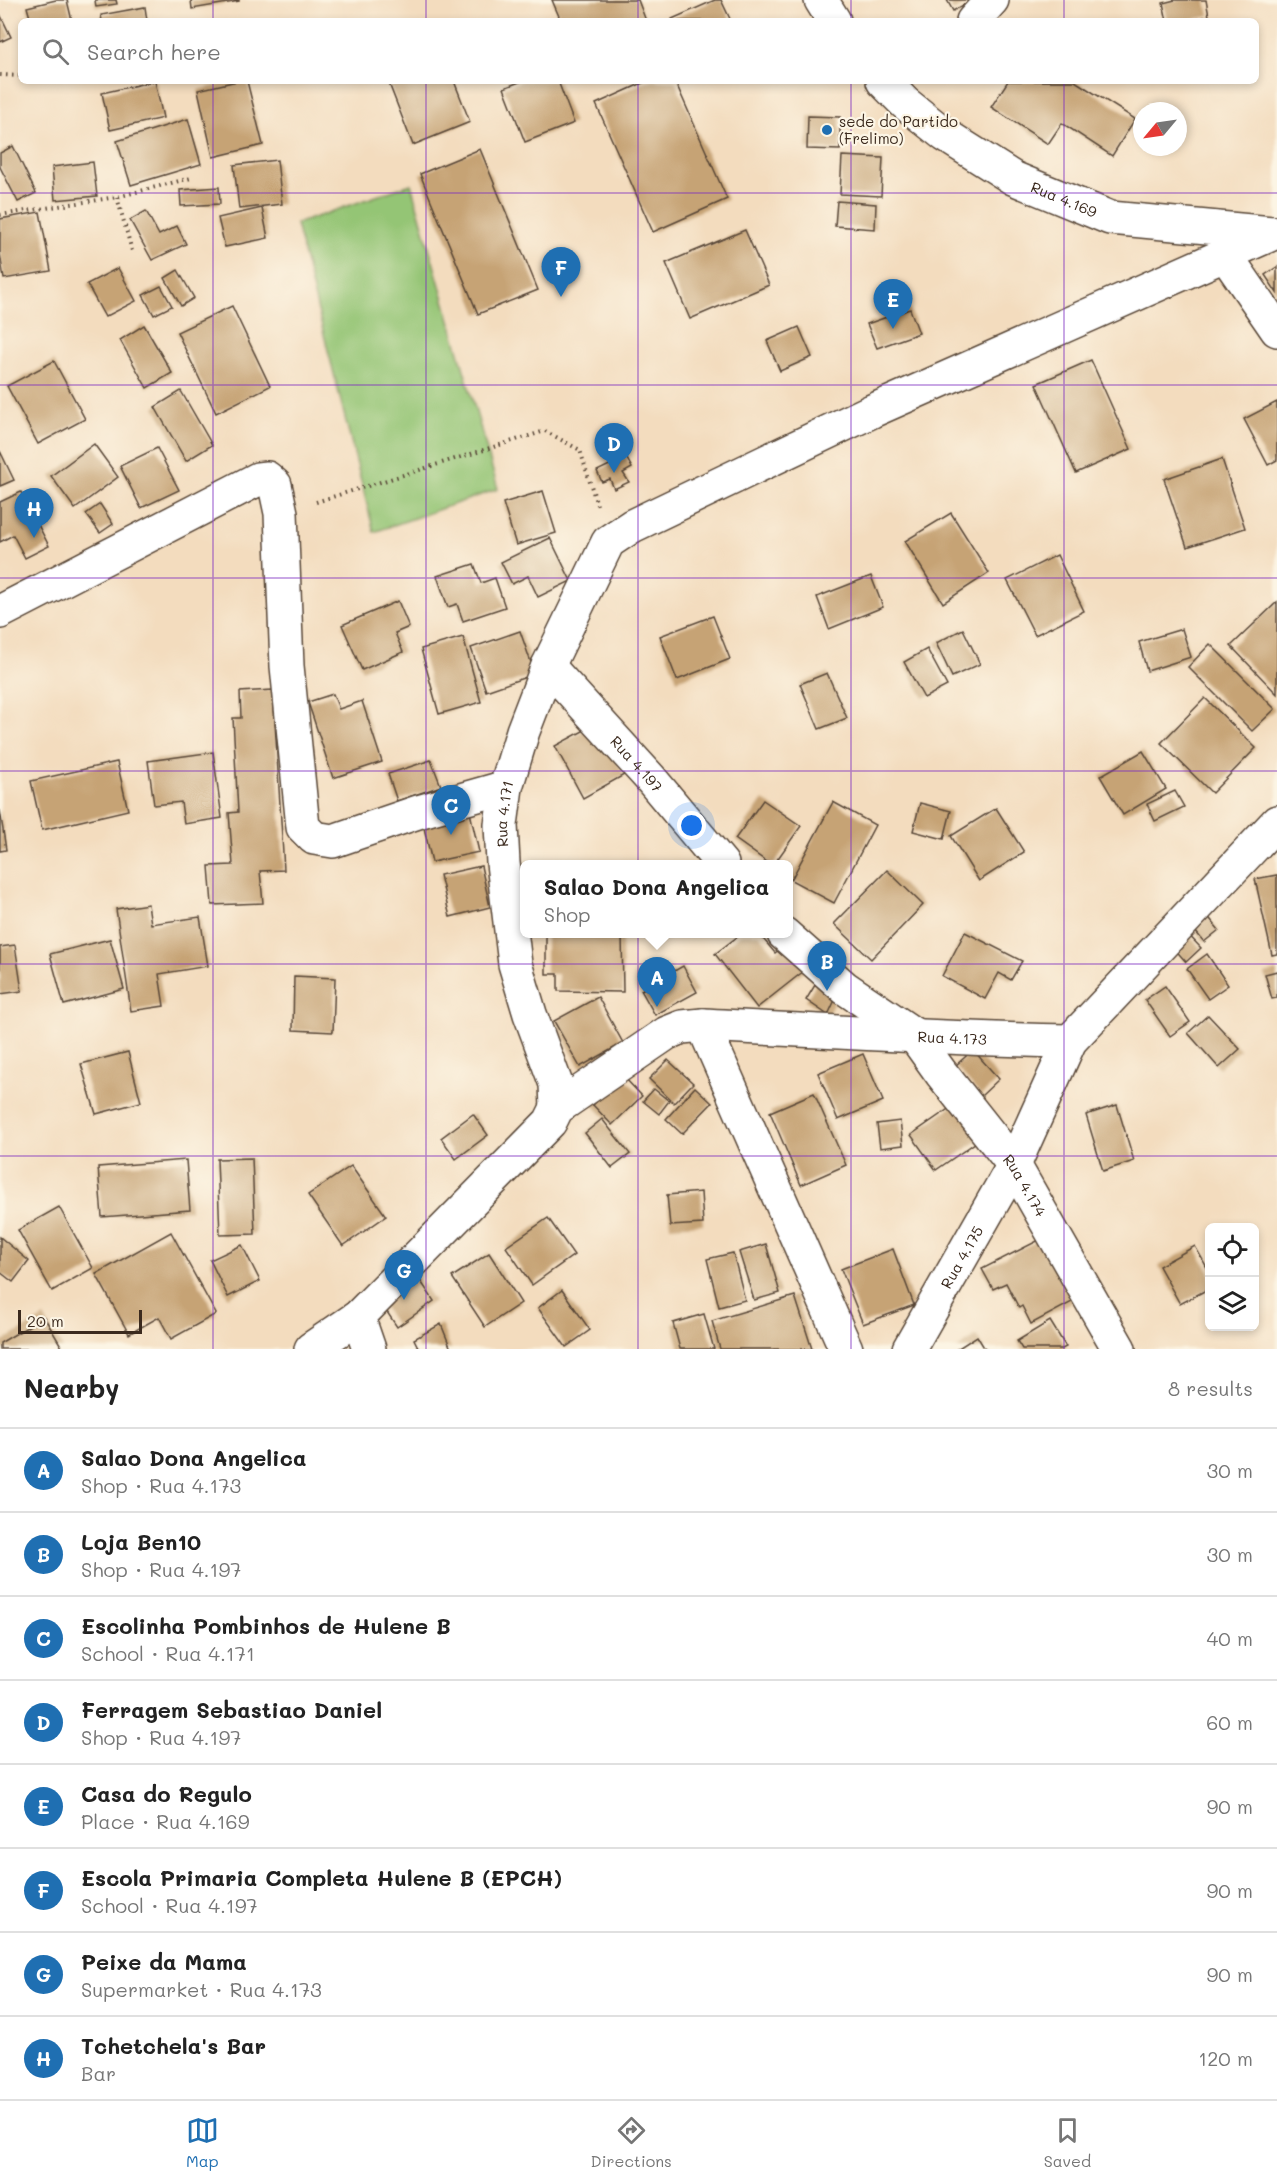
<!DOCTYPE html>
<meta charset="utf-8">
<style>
:root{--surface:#fff;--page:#f2f2f2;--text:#222;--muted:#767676;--line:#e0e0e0;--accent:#1f6fb2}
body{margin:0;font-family:Mali,sans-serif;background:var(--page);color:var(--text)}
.controls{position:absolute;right:18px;bottom:18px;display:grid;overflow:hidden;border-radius:9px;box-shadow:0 3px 9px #0003}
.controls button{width:54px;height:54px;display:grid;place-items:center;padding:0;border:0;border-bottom:2px solid var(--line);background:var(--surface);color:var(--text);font:30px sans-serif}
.compass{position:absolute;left:1133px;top:102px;width:54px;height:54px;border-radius:50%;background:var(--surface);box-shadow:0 3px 9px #0003;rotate:241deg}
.scale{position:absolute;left:18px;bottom:15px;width:124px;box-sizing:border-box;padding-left:6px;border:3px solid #3b2a1e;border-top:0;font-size:16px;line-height:21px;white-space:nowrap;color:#3b2a1e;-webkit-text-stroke:4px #fcf5e5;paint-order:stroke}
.you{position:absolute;left:692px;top:826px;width:21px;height:21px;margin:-15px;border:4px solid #fff;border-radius:50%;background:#1a73e8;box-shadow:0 0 0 9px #1a73e833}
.badge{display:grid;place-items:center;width:39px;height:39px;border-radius:50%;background:var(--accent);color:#fff;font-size:20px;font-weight:700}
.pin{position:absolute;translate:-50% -50px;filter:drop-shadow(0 2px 3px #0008)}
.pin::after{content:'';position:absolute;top:32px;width:21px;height:18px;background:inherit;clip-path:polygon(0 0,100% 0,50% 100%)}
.popup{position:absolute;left:520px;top:860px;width:273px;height:78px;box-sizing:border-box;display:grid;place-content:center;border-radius:9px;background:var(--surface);filter:drop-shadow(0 2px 4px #0005);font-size:20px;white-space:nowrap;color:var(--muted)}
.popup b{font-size:22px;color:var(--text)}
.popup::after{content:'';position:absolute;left:50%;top:100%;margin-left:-12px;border:12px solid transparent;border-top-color:var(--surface)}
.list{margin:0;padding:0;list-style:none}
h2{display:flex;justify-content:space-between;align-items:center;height:78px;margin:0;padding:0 24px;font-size:26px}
h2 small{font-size:20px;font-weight:400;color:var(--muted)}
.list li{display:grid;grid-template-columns:39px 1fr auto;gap:18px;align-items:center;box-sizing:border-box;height:84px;padding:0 24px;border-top:2px solid var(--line)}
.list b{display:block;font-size:22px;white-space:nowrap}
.list p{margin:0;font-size:20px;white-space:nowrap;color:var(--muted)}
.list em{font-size:20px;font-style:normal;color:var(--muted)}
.icon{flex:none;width:33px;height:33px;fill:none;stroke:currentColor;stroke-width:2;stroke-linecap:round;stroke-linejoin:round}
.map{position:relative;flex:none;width:1277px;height:1349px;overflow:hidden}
.search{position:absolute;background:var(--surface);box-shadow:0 3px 9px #0003;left:18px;right:18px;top:18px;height:66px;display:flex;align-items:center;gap:15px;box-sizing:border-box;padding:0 21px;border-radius:9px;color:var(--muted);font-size:22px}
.sheet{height:750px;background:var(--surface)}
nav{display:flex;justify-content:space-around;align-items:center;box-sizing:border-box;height:84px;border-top:2px solid var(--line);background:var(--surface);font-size:16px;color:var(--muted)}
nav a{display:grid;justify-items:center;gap:3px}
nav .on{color:var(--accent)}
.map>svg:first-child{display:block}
.green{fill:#94c574;stroke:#687849;stroke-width:1.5}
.building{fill:#c6a374}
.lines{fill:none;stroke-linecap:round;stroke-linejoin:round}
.minor-casing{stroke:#574536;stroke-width:36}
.path{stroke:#574536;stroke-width:4;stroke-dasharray:1.5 4.5;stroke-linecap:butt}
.minor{stroke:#fff;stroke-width:33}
.grid{fill:none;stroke:#7b2cbf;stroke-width:1.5;stroke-opacity:0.55}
.poi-dot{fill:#1f6fb2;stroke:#fcf5e5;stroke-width:2}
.labels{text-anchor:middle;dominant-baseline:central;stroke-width:4.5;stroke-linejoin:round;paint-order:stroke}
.poi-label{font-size:15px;fill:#3b2a1e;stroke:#fcf5e5;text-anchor:start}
.street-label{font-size:15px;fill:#3b2a1e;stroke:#fcf5e5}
</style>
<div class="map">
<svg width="1277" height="1349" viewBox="0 0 1277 1349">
<rect width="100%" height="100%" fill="#fcf5e5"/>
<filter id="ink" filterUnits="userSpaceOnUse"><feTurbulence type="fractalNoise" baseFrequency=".0167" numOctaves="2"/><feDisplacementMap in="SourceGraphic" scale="12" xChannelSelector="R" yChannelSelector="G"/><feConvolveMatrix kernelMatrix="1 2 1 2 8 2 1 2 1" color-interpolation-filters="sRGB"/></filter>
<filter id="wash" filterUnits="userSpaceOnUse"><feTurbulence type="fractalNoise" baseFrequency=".008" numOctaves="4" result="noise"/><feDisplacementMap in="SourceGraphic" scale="24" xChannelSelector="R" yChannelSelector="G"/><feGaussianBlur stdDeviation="1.35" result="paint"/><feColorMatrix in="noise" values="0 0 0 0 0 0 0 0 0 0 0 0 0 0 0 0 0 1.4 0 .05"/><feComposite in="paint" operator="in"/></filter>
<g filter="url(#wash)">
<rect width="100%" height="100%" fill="#f3dcbe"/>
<path class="green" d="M 411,184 L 498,489 L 374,532 L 296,224 Z"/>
<g id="blocks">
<g class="building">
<path d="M 56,0 L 67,0 L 72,21 L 31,21 L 27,7 Z"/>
<path d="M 95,0 L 116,0 L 117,4 L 96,7 Z"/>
<path d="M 191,0 L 239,0 L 239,1 L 192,9 Z"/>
<path d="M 552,0 L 638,0 L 646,21 L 561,21 Z"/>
<path d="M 715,0 L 721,0 L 731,21 L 672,21 L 672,19 Z"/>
<path d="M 947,0 L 972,0 L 953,11 Z"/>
<path d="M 1175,0 L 1206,0 L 1209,16 L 1188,21 L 1167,21 L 1163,3 Z"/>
<path d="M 145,7 L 147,21 L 102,21 L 101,15 Z"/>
<path d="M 0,14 L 11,37 L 0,42 Z"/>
<path d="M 155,81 L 163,118 L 110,130 L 102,93 Z"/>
<path d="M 237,81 L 247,81 L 263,145 L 213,157 L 198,90 Z"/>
<path d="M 388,81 L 454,81 L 470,122 L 413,145 Z"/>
<path d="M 522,81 L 558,81 L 574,123 L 525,142 L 504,88 Z"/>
<path d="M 647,81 L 675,81 L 727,199 L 653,232 L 596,104 Z"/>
<path d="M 1008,81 L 1075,81 L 1135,119 L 1112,156 L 1062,123 L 1048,144 L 991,107 Z"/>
<path d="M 808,116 L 840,117 L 840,150 L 807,149 Z"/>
<path d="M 188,119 L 201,164 L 131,185 L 117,141 Z"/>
<path d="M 13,146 L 36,193 L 18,202 L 0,167 L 0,153 Z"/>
<path d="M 480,149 L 538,290 L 478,314 L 420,174 Z"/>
<path d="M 842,156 L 883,158 L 881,196 L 840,194 Z"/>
<path d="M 277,160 L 282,204 L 239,209 L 234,165 Z"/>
<path d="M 93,162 L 97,196 L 55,200 L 52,167 Z"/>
<path d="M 219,187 L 220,204 L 181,206 L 180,190 Z"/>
<path d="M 837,201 L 876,204 L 875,229 L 835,226 Z"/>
<path d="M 262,208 L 268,238 L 225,247 L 218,218 Z"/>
<path d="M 146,211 L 159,235 L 177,226 L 186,244 L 152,260 L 130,220 Z"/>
<path d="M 40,212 L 51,271 L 4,279 L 0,254 L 0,219 Z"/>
<path d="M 745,230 L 769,285 L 690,319 L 666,263 Z"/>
<path d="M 1277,267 L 1277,293 L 1265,275 Z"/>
<path d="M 118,268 L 136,301 L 105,317 L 87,284 Z"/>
<path d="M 178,270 L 194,298 L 181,306 L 165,278 Z"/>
<path d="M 161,286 L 172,306 L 154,315 L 143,295 Z"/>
<path d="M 232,306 L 270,386 L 216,413 L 177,332 Z"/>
<path d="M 910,309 L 919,333 L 877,348 L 867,324 Z"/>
<path d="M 144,325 L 172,373 L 147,388 L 120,340 Z"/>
<path d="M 799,327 L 812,357 L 780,371 L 767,341 Z"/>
<path d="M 1091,360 L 1131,449 L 1076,473 L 1036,384 Z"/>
<path d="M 54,361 L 85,419 L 38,444 L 7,386 Z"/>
<path d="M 181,391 L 212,445 L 186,461 L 155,407 Z"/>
<path d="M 1277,402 L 1277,460 L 1268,465 L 1244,419 Z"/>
<path d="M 94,444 L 118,477 L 75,509 L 51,476 Z"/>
<path d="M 157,448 L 179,490 L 141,508 L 120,466 Z"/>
<path d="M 0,451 L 14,480 L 0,486 Z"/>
<path d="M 626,457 L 632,468 L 623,473 L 629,482 L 614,489 L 610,479 L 602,482 L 597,471 Z"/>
<path d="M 1222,459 L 1245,528 L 1187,547 L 1164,479 Z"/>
<path d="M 543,491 L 556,533 L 516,545 L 503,503 Z"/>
<path d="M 21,492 L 49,546 L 25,558 L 13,535 L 0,542 L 0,502 Z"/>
<path d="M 100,504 L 113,524 L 100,533 L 86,514 Z"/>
<path d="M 951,513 L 989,573 L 943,603 L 905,541 Z"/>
<path d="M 550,538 L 571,581 L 538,597 L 528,576 L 512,584 L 501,562 Z"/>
<path d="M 1057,555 L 1084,611 L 1035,635 L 1007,580 Z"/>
<path d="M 474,564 L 481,583 L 495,578 L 505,607 L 463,621 L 457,604 L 448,607 L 437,576 Z"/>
<path d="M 871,576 L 883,607 L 829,629 L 817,597 Z"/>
<path d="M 398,601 L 409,627 L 395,633 L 403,652 L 362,670 L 342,625 Z"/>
<path d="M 1277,602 L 1277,694 L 1231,646 Z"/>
<path d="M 713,616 L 730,659 L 677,680 L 660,636 Z"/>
<path d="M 963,629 L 980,664 L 952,677 L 936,643 Z"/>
<path d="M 1182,629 L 1191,657 L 1147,671 L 1139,642 Z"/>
<path d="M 520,631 L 535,674 L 486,691 L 471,648 Z"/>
<path d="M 463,637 L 481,702 L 439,714 L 421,649 Z"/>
<path d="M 1210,644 L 1275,709 L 1252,731 L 1188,667 Z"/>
<path d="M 927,649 L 947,686 L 924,698 L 904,662 Z"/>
<path d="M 827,673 L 847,718 L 819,729 L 800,684 Z"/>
<path d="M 273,690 L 284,870 L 260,871 L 263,903 L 212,905 L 209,866 L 233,865 L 229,813 L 238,812 L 233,718 L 241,718 L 240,692 Z"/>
<path d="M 333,694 L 339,709 L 362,701 L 382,762 L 333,778 L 308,702 Z"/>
<path d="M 1205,698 L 1256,748 L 1212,793 L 1161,743 Z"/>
<path d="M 596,724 L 624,775 L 583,798 L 555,746 Z"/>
<path d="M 1143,751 L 1166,789 L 1123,815 L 1100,776 Z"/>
<path d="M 213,752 L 222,818 L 184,824 L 181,802 L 154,805 L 148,761 Z"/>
<path d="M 431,760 L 441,786 L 397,801 L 388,774 Z"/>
<path d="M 117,762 L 128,810 L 42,830 L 31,781 Z"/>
<path d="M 1175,791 L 1184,807 L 1155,821 L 1147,804 Z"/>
<path d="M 763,800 L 801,826 L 774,864 L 770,864 L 735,839 Z"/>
<path d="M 833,802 L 875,825 L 834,903 L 791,880 Z"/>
<path d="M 920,803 L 951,811 L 944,839 L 913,831 Z"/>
<path d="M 469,808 L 479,852 L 432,862 L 422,819 Z"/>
<path d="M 996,808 L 1024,852 L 979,881 L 951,836 Z"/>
<path d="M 0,810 L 6,850 L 0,851 Z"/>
<path d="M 481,866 L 490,907 L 450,917 L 440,875 Z"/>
<path d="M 887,870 L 923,905 L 871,959 L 834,924 Z"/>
<path d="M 1277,875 L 1277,954 L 1272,955 L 1255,879 Z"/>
<path d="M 148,904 L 151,924 L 200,917 L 208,966 L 159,974 L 164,1006 L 131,1011 L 116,909 Z"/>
<path d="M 1202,909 L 1219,930 L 1204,942 L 1187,921 Z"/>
<path d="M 1181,927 L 1201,948 L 1186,962 L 1167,940 Z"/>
<path d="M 965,932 L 1022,961 L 1011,980 L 999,973 L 985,999 L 942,976 Z"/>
<path d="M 622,934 L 623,992 L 558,991 L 558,974 L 546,974 L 546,935 Z"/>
<path d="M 741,934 L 759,934 L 775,953 L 789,942 L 809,967 L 757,1008 L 715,954 Z"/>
<path d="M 110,939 L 124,989 L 64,1005 L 50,954 Z"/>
<path d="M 15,945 L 22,991 L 0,994 L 0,947 Z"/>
<path d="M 1207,954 L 1228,985 L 1208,999 L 1187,969 Z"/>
<path d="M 683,966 L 697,992 L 655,1015 L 641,990 Z"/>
<path d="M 1277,971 L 1277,998 L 1272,999 L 1265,974 Z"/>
<path d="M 821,975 L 841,987 L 828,1015 L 806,1000 Z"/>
<path d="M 294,976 L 335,978 L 333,1032 L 293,1030 Z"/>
<path d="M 1165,986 L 1190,1022 L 1170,1036 L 1145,1000 Z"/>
<path d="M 598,997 L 623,1043 L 580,1067 L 554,1021 Z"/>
<path d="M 1208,1015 L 1240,1049 L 1219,1068 L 1188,1033 Z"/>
<path d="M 973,1050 L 999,1079 L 981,1096 L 955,1066 Z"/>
<path d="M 128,1052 L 141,1102 L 96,1114 L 81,1064 Z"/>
<path d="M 863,1054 L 883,1101 L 838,1120 L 818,1073 Z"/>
<path d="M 668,1060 L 693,1083 L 674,1103 L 649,1079 Z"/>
<path d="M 623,1076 L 642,1096 L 612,1125 L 593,1105 Z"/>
<path d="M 695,1087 L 712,1103 L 682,1134 L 666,1119 Z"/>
<path d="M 654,1089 L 669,1101 L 659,1114 L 643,1101 Z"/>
<path d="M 814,1093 L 846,1165 L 801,1185 L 770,1112 Z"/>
<path d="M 957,1103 L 982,1138 L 936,1170 L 911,1135 Z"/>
<path d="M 1117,1105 L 1134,1161 L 1103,1171 L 1086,1115 Z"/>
<path d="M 473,1114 L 488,1135 L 456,1159 L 441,1138 Z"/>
<path d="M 602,1119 L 630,1154 L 612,1168 L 585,1133 Z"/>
<path d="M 900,1121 L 903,1145 L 880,1148 L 877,1124 Z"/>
<path d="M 252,1158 L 255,1234 L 220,1235 L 217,1159 Z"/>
<path d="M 186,1160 L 190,1210 L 102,1217 L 98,1167 Z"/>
<path d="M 351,1166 L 386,1216 L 343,1246 L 308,1195 Z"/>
<path d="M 701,1192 L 703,1224 L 670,1226 L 667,1195 Z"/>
<path d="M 59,1207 L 93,1268 L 52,1291 L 18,1230 Z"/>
<path d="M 548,1218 L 574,1255 L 532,1285 L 506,1247 Z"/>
<path d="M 171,1232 L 216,1314 L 171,1339 L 159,1317 L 129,1334 L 96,1274 Z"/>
<path d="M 1049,1235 L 1074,1301 L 1031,1324 L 1022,1306 L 1019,1308 L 1006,1283 L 993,1289 L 982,1269 Z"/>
<path d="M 0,1237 L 29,1261 L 13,1282 L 0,1272 Z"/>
<path d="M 766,1244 L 780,1293 L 754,1300 L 739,1252 Z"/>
<path d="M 242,1245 L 260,1281 L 228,1297 L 210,1260 Z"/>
<path d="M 1195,1246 L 1210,1273 L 1210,1288 L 1180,1304 L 1159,1266 Z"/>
<path d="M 893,1249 L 914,1305 L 863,1324 L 841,1269 Z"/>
<path d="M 489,1253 L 521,1303 L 485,1327 L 452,1277 Z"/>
<path d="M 733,1253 L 745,1300 L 719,1307 L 707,1259 Z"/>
<path d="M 418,1277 L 434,1301 L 397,1327 L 381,1303 Z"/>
<path d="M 562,1290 L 590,1330 L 566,1347 L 538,1308 Z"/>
<path d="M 795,1296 L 812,1349 L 720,1349 L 712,1321 Z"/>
<path d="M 704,1314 L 714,1349 L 680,1349 L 673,1323 Z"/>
<path d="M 44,1317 L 63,1349 L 0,1349 L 0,1343 Z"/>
<path d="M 1050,1321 L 1066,1347 L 1062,1349 L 1022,1349 L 1017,1341 Z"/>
<path d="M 441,1324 L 451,1349 L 419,1349 L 414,1339 Z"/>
<path d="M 977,1336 L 985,1349 L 957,1349 Z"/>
</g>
</g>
</g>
<g filter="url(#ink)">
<use href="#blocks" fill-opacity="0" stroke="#574536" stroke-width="1.5"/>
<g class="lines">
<defs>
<g id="minor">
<path d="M 821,0 L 834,21"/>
<path d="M 973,21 L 992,0"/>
<path id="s1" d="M 883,81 L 905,103 L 945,135 L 1013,178 L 1110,218 L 1272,233"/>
<path d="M 1226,256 L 1277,330"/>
<path d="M 0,612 L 258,479 L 267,478 L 275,485 L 281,513 L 287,666 L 303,827 L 314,838 L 333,841 L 418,812 L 506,787"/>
<path id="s2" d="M 548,666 L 650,778 L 722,864"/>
<path id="s3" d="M 784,934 L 845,988 L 913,1034 L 941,1073 L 1014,1165 L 1119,1349"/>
<path d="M 703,1025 L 846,1349"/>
<path id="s4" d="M 557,1108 L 556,1084 L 530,1014 L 515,964 L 503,863 L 501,825 L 506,787 L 523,731 L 548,666 L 608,542 L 632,526 L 872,411 L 1274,233"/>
<path d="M 358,1317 L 369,1349"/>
<path id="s5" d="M 311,1349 L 358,1317 L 550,1122 L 557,1108 L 667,1033 L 682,1027 L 703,1025 C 825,1031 947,1039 1070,1041"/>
<path id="s6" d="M 909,1349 L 1014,1165 L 1070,1041 L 1277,822"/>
</g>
</defs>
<use href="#minor" class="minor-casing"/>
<g class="path">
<path d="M 0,75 L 21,76"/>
<path d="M 117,197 L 132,251"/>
<path d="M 0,215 L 117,197 L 191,178"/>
<path d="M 316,502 L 545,431 L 580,450 L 597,505"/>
</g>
<use href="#minor" class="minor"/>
</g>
</g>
<path class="grid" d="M 213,0 L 213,21M 426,0 L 426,21M 638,0 L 638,21M 851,0 L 851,21M 1064,0 L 1064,21M 213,81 L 213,1349M 426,81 L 426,1349M 638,81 L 638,1349M 851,81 L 851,1349M 1064,81 L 1064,1349M 0,193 L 1277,193M 0,385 L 1277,385M 0,578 L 1277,578M 0,771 L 1277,771M 0,964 L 1277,964M 0,1156 L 1277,1156"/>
<circle class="poi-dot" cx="827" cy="130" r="6"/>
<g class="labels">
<g class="poi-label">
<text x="839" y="121">sede do Partido<tspan x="839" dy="17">(Frelimo)</tspan></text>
</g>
<g class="street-label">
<text stroke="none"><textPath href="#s1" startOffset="218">Rua 4.169</textPath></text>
<text stroke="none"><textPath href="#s2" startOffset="132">Rua 4.197</textPath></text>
<text stroke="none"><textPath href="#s4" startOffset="302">Rua 4.171</textPath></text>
<text stroke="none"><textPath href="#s5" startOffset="766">Rua 4.173</textPath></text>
<text stroke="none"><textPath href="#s3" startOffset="352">Rua 4.174</textPath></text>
<text stroke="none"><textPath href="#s6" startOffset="106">Rua 4.175</textPath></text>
</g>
</g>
</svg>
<div class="controls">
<button><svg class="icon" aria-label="locate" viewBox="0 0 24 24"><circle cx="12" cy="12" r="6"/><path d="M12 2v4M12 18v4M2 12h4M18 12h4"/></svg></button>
<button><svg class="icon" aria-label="layers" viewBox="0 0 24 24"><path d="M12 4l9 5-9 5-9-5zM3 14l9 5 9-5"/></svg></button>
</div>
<svg class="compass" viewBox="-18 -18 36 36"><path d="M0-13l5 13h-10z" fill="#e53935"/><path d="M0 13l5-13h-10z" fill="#767676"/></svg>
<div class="scale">20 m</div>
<div class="you"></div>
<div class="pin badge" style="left:657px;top:1007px">A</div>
<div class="popup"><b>Salao Dona Angelica</b>Shop</div>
<div class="pin badge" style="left:827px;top:991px">B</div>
<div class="pin badge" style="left:451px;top:835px">C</div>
<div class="pin badge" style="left:614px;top:473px">D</div>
<div class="pin badge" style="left:893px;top:329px">E</div>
<div class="pin badge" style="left:561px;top:297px">F</div>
<div class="pin badge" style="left:404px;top:1300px">G</div>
<div class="pin badge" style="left:34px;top:538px">H</div>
<div class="search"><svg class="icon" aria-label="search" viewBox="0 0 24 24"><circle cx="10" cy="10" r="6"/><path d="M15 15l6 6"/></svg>Search here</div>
</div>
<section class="sheet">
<h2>Nearby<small>8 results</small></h2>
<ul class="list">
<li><span class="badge">A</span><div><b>Salao Dona Angelica</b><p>Shop · Rua 4.173</p></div><em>30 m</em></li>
<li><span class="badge">B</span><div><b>Loja Ben10</b><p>Shop · Rua 4.197</p></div><em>30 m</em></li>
<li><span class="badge">C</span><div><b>Escolinha Pombinhos de Hulene B</b><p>School · Rua 4.171</p></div><em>40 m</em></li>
<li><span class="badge">D</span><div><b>Ferragem Sebastiao Daniel</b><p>Shop · Rua 4.197</p></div><em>60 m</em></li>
<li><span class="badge">E</span><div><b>Casa do Regulo</b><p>Place · Rua 4.169</p></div><em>90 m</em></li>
<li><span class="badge">F</span><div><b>Escola Primaria Completa Hulene B (EPCH)</b><p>School · Rua 4.197</p></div><em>90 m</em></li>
<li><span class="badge">G</span><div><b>Peixe da Mama</b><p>Supermarket · Rua 4.173</p></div><em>90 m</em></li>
<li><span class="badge">H</span><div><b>Tchetchela's Bar</b><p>Bar</p></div><em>120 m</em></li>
</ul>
</section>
<nav>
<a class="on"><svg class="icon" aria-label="map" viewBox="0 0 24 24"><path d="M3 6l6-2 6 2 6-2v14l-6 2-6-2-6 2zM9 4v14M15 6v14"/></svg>Map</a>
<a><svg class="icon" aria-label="directions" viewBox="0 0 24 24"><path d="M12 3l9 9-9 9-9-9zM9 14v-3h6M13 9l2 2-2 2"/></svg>Directions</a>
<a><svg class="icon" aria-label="saved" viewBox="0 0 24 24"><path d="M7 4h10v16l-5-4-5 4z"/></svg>Saved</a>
</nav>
